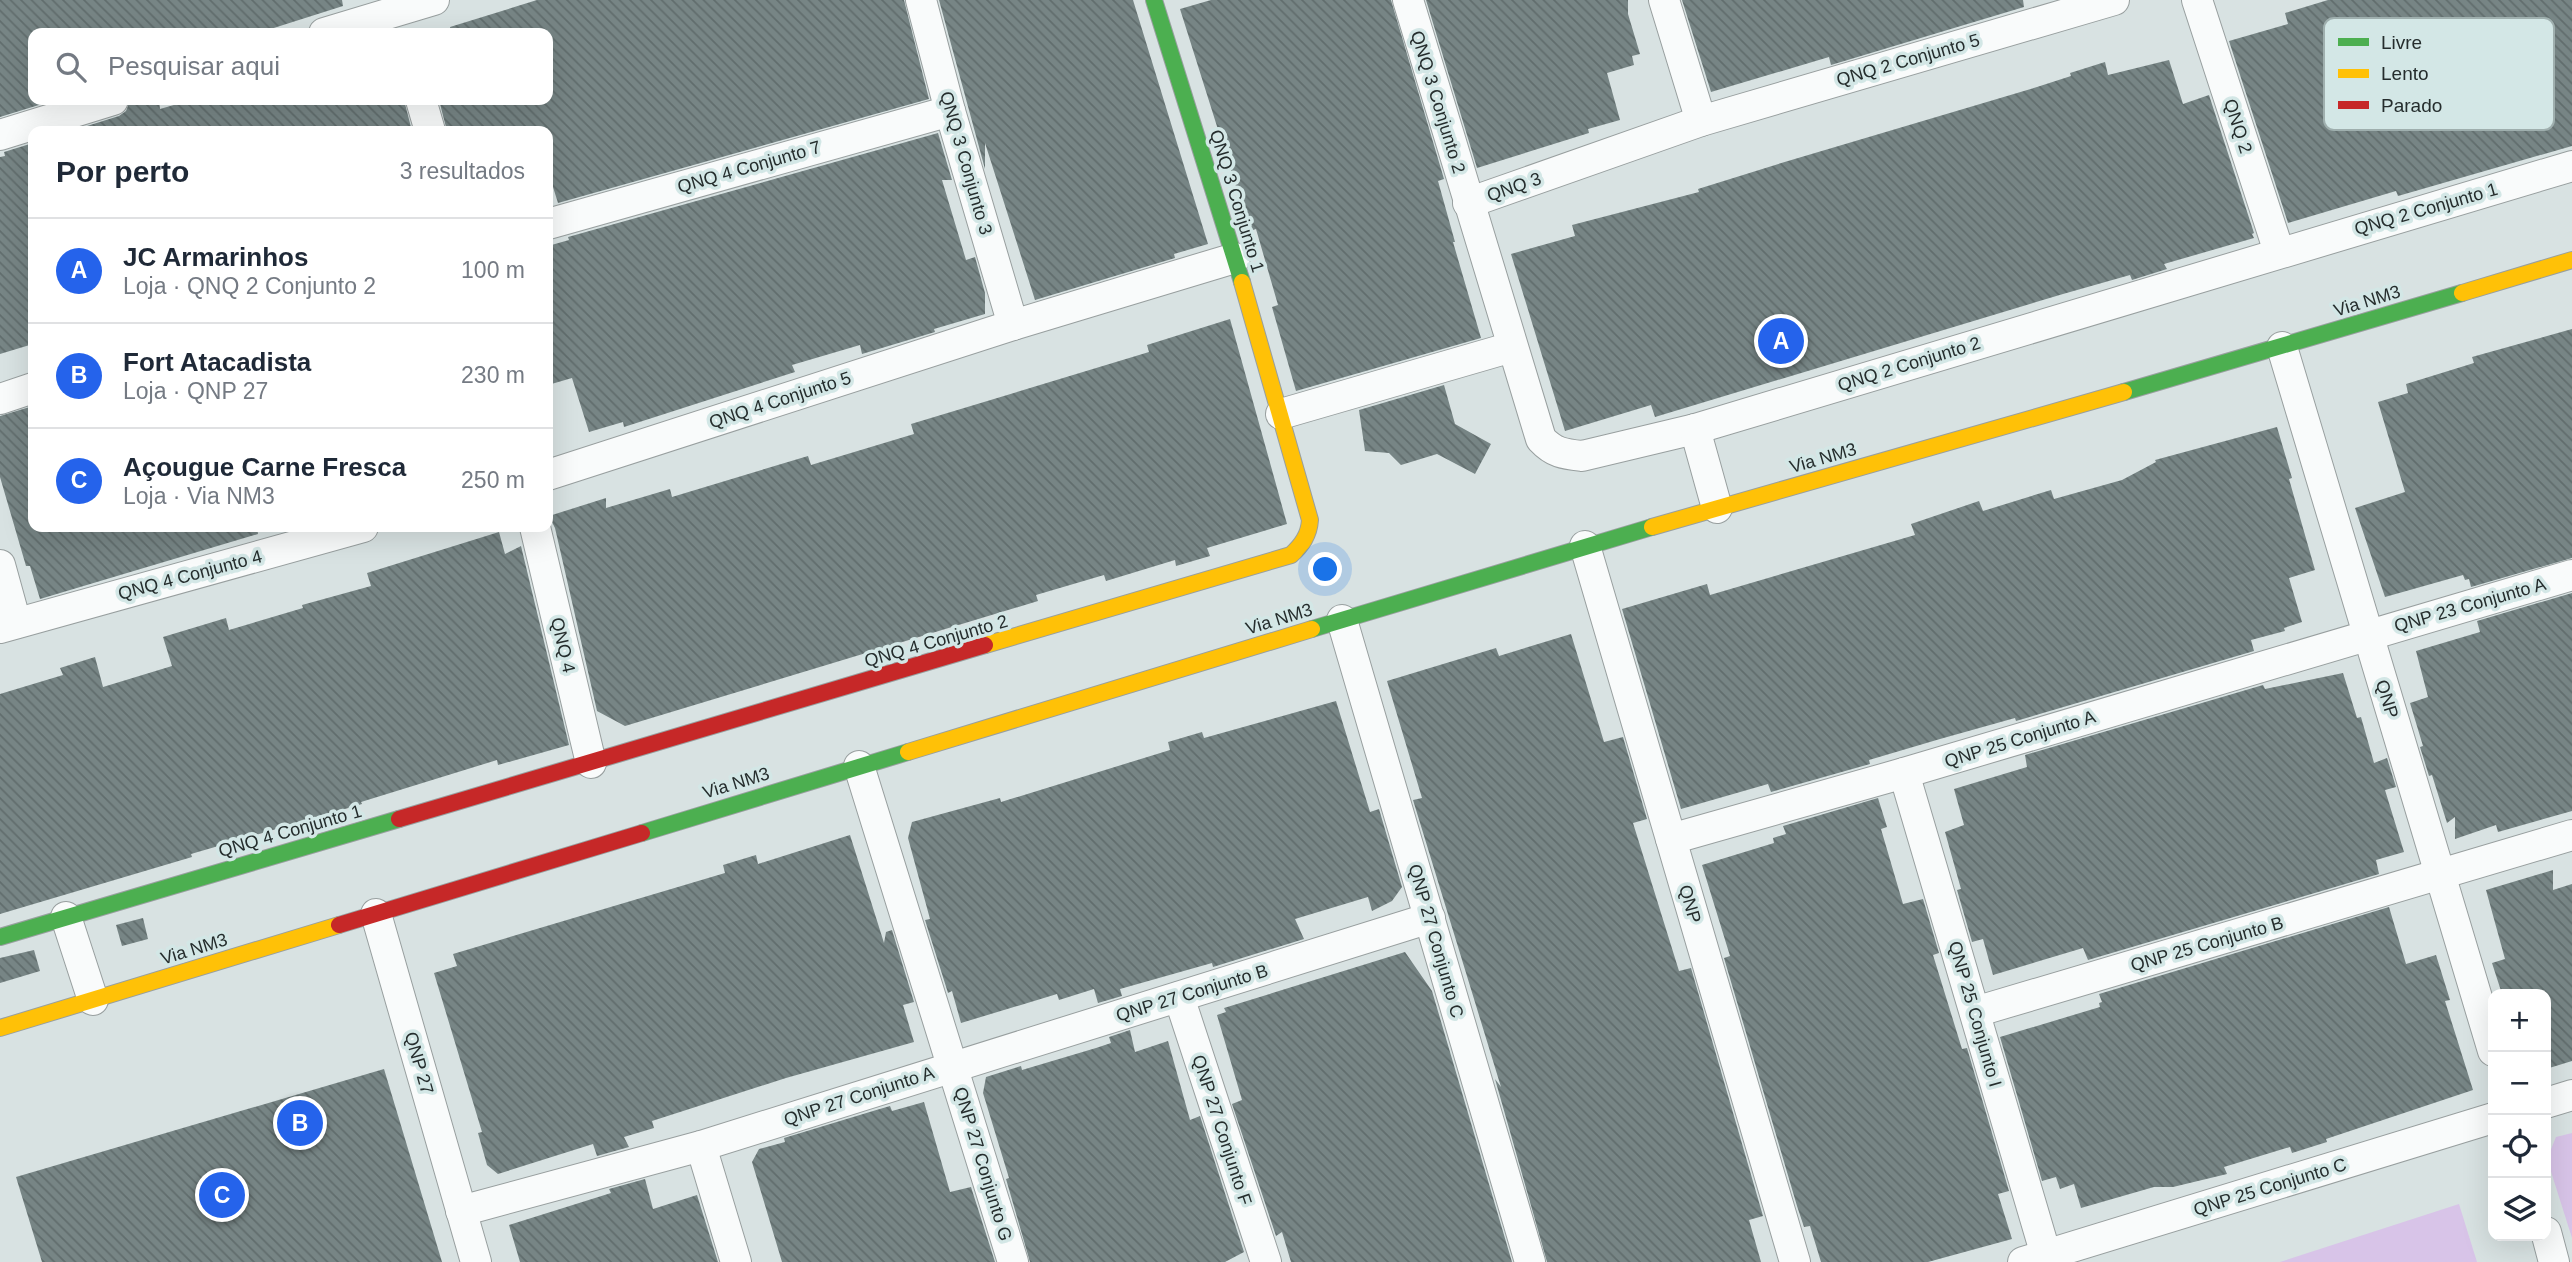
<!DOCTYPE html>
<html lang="pt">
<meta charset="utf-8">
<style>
:root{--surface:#fff;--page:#f2f2f3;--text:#1f2937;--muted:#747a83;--line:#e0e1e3;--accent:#2563eb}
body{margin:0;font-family:Arial,sans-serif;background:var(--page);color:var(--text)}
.controls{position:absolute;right:21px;bottom:21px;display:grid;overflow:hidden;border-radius:14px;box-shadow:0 7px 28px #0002}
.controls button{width:63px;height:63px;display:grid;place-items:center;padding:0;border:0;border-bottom:2px solid var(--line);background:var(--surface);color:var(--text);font:35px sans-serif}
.you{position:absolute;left:1326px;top:570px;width:24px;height:24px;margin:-18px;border:5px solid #fff;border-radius:50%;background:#1a73e8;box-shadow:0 0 0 10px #1a73e833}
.badge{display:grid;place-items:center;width:46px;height:46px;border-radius:50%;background:var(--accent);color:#fff;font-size:23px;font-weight:700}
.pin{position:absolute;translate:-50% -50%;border:4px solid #fff;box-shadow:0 2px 7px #0006}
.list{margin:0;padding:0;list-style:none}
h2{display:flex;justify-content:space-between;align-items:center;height:91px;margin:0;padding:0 28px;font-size:30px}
h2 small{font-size:23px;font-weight:400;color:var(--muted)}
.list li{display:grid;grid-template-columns:46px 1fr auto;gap:21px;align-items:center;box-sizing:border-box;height:105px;padding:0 28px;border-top:2px solid var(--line)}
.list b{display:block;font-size:26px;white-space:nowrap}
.list p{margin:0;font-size:23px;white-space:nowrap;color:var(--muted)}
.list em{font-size:23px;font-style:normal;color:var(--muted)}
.icon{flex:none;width:38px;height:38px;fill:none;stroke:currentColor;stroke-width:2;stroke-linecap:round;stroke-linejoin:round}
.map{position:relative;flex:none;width:2572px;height:1262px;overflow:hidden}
.search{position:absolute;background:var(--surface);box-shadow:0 7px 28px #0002;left:28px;top:28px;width:525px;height:77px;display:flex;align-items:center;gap:18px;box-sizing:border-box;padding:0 24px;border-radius:14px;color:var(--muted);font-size:26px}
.panel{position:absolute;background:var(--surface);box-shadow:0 7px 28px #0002;left:28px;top:126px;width:525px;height:406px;border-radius:14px}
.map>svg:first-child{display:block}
.park{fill:#d8c4e8}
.building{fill:url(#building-back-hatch)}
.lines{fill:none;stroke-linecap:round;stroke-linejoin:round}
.street-casing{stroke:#989f9f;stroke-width:32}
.fast-casing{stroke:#989f9f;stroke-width:18}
.slow-casing{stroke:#989f9f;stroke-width:18}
.jam-casing{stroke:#989f9f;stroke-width:18}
.street{stroke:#f9fbfb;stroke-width:30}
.fast{stroke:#4caf50;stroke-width:16}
.slow{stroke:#ffc107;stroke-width:16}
.jam{stroke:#c62828;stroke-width:16}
.labels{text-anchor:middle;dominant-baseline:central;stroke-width:7;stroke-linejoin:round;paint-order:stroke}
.street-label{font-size:18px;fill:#252d2d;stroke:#d3e7e6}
.key{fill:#d3e7e6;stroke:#9fafae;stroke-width:2}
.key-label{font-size:19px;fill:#252d2d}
</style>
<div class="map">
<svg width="2572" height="1262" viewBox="0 0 2572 1262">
<defs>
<pattern id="building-back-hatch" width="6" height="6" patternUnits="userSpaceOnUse" patternTransform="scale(1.75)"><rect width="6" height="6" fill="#778585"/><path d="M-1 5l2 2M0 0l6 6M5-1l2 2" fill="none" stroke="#616d6d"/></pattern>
</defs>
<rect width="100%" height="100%" fill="#d8e2e2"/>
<g class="park">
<path d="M 2572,1133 L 2572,1238 L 2547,1159 L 2556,1137 Z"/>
<path d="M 2459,1204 L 2477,1262 L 2280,1262 Z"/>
</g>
<g class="building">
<path d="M 0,0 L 342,0 L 343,6 L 258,33 L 33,33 L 33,100 L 55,100 L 0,117 Z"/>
<path d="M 537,0 L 904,0 L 929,99 L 558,203 L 553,187 L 548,188 L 548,131 L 447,131 L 439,100 L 548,100 L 548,33 L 451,33 L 450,27 Z"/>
<path d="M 939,0 L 1133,0 L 1208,244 L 1174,254 L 1175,258 L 1035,300 L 985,143 L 985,169 Z"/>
<path d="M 1211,0 L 1391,0 L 1444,179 L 1438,181 L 1455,242 L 1453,242 L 1481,338 L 1296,391 L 1272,307 L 1278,305 L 1256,229 L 1250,231 L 1180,9 Z"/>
<path d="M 1426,0 L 1628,0 L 1628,14 L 1640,54 L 1632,56 L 1634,65 L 1607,73 L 1620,120 L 1588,129 L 1589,133 L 1477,168 Z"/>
<path d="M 1682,0 L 2023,0 L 2024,7 L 1831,65 L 1829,57 L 1711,92 Z"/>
<path d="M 2328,0 L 2572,0 L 2572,146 L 2398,196 L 2396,191 L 2288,223 L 2229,41 L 2288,24 L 2285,13 Z"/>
<path d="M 2169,60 L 2183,104 L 2209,95 L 2254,233 L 2252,234 L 2254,238 L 2164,264 L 2167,269 L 2132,280 L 2130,275 L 2063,294 L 1655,417 L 1651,405 L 1565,431 L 1511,254 L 1575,236 L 1572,225 L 1699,192 L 1698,189 L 1788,161 L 2037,87 L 2071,76 L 2070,73 L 2105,62 L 2108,75 Z"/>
<path d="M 130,100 L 159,100 L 160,109 L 191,100 L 404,100 L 412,131 L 71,131 L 119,116 L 126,111 Z"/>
<path d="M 938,133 L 952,180 L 942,180 L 966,260 L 975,257 L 985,293 L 985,314 L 934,329 L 935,332 L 862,354 L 860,345 L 792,365 L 795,372 L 624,427 L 623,422 L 589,432 L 572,378 L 548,385 L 548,246 L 569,240 L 568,237 Z"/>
<path d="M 33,143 L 33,344 L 0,354 L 0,157 L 5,156 L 4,152 Z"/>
<path d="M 1230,319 L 1287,524 L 1207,548 L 1210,556 L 1176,566 L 1175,560 L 1106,581 L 1104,575 L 1036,595 L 1038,601 L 625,726 L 597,711 L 555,528 L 549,516 L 606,498 L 606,508 L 670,489 L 672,497 L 808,456 L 811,465 L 914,434 L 911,424 L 1149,352 L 1147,345 Z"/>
<path d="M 2572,329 L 2572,558 L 2471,587 L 2469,579 L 2465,580 L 2463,575 L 2385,597 L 2355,508 L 2405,492 L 2378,402 L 2408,393 L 2406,384 L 2474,363 L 2472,357 Z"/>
<path d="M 1444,385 L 1455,424 L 1491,444 L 1475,474 L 1437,454 L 1401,465 L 1389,453 L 1365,451 L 1359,410 Z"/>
<path d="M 33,406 L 33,527 L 257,527 L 258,534 L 40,599 L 30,566 L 26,566 L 0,477 L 0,416 Z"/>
<path d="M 2277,427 L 2292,478 L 2289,479 L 2315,570 L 2289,578 L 2302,622 L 2284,628 L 2285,631 L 2251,640 L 2254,651 L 2016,721 L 2015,718 L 1940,739 L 1869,760 L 1870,764 L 1771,792 L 1768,784 L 1681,809 L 1622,609 L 1707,584 L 1710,595 L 1915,535 L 1911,524 L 1979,501 L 1983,511 L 2051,490 L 2054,499 L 2122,480 L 2156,462 L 2155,460 Z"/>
<path d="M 499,532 L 505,554 L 521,546 L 569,745 L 498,765 L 497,760 L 361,802 L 362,804 L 191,854 L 192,857 L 0,914 L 0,694 L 63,675 L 60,668 L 95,657 L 103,687 L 172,666 L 163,637 L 226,618 L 229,630 L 303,608 L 302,605 L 371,586 L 367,573 Z"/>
<path d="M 2572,593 L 2572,811 L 2498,832 L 2496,825 L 2455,839 L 2455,817 L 2447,823 L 2432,775 L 2429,776 L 2420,747 L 2423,746 L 2410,703 L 2428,697 L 2416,651 L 2480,632 L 2477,621 Z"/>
<path d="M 1571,634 L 1604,742 L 1623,737 L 1647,819 L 1633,823 L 1679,971 L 1691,968 L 1763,1216 L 1749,1220 L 1761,1262 L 1547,1262 L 1495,1079 L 1501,1087 L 1413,800 L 1422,798 L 1387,681 L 1496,648 L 1499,656 Z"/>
<path d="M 2343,673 L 2357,718 L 2361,717 L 2374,763 L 2387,758 L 2396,787 L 2385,790 L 2404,852 L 2376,860 L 2379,874 L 2088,960 L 2083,948 L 1993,975 L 1983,939 L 1972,942 L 1957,890 L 1961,889 L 1945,832 L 1964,825 L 1954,789 L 2027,767 L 2025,755 L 2263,685 L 2265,689 Z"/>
<path d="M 1336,701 L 1370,812 L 1379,809 L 1402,887 L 1392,901 L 1372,911 L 1368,897 L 1295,919 L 1304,939 L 1213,967 L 1212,963 L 1120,989 L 1122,996 L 1098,1003 L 1094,989 L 1059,1000 L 1057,994 L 961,1023 L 952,991 L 948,993 L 925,920 L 930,919 L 908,838 L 912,822 L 1000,798 L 1001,802 L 1170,750 L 1168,742 L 1202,732 L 1204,738 Z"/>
<path d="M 1878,798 L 1887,827 L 1881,829 L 1903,904 L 1923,899 L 1939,953 L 1933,955 L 1962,1049 L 1967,1048 L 2009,1191 L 1998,1194 L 2012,1239 L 1928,1262 L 1821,1262 L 1810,1226 L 1804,1227 L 1797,1206 L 1724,958 L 1730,956 L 1702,865 L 1774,843 L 1773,838 L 1786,834 L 1783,826 Z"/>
<path d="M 850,835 L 884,943 L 886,932 L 892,930 L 914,1002 L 903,1005 L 914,1042 L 786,1078 L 652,1121 L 654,1128 L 624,1137 L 629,1147 L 597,1156 L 593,1144 L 498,1174 L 487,1165 L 478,1133 L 482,1132 L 434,973 L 457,966 L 453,954 L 725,873 L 723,865 L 756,855 L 758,864 Z"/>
<path d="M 2553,870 L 2553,890 L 2572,884 L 2572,1061 L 2546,1069 L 2546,994 L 2502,994 L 2492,963 L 2505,959 L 2486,890 Z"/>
<path d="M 2389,907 L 2406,964 L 2436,955 L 2450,1000 L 2445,1001 L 2473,1090 L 2326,1139 L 2327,1142 L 2292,1153 L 2290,1147 L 2224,1167 L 2227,1174 L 2173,1187 L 2154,1187 L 2081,1208 L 2074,1184 L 2060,1189 L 2056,1177 L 2042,1181 L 2000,1037 L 2100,1007 L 2099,1003 L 2102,1002 L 2099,994 Z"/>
<path d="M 143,918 L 148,939 L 122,946 L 116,925 Z"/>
<path d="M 34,950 L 40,971 L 0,983 L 0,958 Z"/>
<path d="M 1405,952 L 1432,991 L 1512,1262 L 1291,1262 L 1282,1232 L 1276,1236 L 1232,1104 L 1242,1100 L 1217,1015 L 1226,1012 L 1224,1008 Z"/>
<path d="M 1130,1030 L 1135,1052 L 1168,1041 L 1190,1120 L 1200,1116 L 1244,1252 L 1225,1262 L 1030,1262 L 1006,1179 L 1009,1178 L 983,1093 L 986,1077 L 1021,1066 L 1022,1070 L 1096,1048 L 1111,1043 L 1109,1037 Z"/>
<path d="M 384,1069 L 442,1262 L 42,1262 L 16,1177 Z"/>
<path d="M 924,1102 L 950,1192 L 971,1187 L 995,1262 L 782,1262 L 752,1162 L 759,1149 L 785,1142 L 784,1138 L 873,1111 L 890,1106 L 892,1111 Z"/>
<path d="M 645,1179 L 653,1209 L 697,1195 L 718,1262 L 520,1262 L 509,1225 L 611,1193 L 609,1189 Z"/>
</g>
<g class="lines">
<defs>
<g id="street">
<path d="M 921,0 L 950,111 L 1013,325"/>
<path d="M 1408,0 L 1541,439 C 1554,453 1564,454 1582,456 L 1695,429 L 2572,166"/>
<path d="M 1664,0 L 1701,121"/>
<path d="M 2197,0 L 2279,252"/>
<path d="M 324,33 L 434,0"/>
<path d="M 421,100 L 430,131"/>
<path d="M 0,135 L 113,100"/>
<path d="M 1468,203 L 1701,121 L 2114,0"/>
<path d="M 548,224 L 950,111"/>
<path d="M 2282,347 L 2493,1051"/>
<path d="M 0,399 L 33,388"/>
<path d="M 1281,414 L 1512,347"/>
<path d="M 1695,429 L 1717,508"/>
<path d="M 548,475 L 1013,325 L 1235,258"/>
<path d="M 535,527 L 591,763"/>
<path d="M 1585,546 L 1795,1262"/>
<path d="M 0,565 L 16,623"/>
<path d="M 1342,620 L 1530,1262"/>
<path d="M 0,628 L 363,527"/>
<path d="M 859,766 L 1013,1262"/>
<path d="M 1904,773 L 2048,1262"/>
<path d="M 1671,839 L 1904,773 L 2572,575"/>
<path d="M 376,914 L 476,1262"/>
<path d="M 66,917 L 93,1000"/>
<path d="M 1179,997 L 1266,1262"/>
<path d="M 1975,1012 L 2572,835"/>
<path d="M 2546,1103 L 2572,1095"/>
<path d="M 701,1146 L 736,1262"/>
<path d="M 461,1211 L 701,1146 L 1430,918"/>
<path d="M 2546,1232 L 2554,1262"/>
<path d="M 2023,1262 L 2493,1118"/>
</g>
<g id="fast">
<path d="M 1154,0 L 1242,282"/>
<path d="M 2124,392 L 2462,293"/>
<path d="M 1312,629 L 1652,527"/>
<path d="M 642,833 L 908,752"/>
<path d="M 0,937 L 399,819"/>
</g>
<g id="slow">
<path d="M 2462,293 L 2572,260"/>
<path d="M 1652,527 L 2124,392"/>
<path d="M 985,645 L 1291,555 C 1302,545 1309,535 1310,520 L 1242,282"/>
<path d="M 908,752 L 1312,629"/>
<path d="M 0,1028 L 339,925"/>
</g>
<g id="jam">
<path d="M 399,819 L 985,645"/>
<path d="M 339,925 L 642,833"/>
</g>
</defs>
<use href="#street" class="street-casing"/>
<use href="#fast" class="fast-casing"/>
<use href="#slow" class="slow-casing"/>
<use href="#jam" class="jam-casing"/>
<use href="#street" class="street"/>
<use href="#fast" class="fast"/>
<use href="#slow" class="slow"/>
<use href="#jam" class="jam"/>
</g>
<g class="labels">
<g class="street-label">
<text transform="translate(1908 60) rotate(-16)">QNQ 2 Conjunto 5</text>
<text transform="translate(1438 102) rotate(73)">QNQ 3 Conjunto 2</text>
<text transform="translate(2238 126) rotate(72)">QNQ 2</text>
<text transform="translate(966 163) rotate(74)">QNQ 3 Conjunto 3</text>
<text transform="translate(749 167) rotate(-16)">QNQ 4 Conjunto 7</text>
<text transform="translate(1514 187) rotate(-19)">QNQ 3</text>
<text transform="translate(1237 201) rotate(73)">QNQ 3 Conjunto 1</text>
<text transform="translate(2426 209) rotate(-16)">QNQ 2 Conjunto 1</text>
<text transform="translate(2367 301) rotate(-17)">Via NM3</text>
<text transform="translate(1909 364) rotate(-17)">QNQ 2 Conjunto 2</text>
<text transform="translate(780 400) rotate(-18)">QNQ 4 Conjunto 5</text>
<text transform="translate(1823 458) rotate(-16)">Via NM3</text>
<text transform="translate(190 575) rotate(-15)">QNQ 4 Conjunto 4</text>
<text transform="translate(2470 605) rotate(-16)">QNP 23 Conjunto A</text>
<text transform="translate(1279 619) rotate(-17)">Via NM3</text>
<text transform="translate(936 641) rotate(-16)">QNQ 4 Conjunto 2</text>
<text transform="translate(563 645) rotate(77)">QNQ 4</text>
<text transform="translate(2387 699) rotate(73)">QNP</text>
<text transform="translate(2020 739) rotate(-17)">QNP 25 Conjunto A</text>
<text transform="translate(736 783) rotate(-17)">Via NM3</text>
<text transform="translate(290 831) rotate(-16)">QNQ 4 Conjunto 1</text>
<text transform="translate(1690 904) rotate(74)">QNP</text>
<text transform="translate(1436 941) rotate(74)">QNP 27 Conjunto C</text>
<text transform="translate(2207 944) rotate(-16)">QNP 25 Conjunto B</text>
<text transform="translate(194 949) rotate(-17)">Via NM3</text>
<text transform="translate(1192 993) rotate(-17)">QNP 27 Conjunto B</text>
<text transform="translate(1975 1014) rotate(74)">QNP 25 Conjunto I</text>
<text transform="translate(419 1063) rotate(74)">QNP 27</text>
<text transform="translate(859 1096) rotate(-18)">QNP 27 Conjunto A</text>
<text transform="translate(1222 1130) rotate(72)">QNP 27 Conjunto F</text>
<text transform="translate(983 1164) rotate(73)">QNP 27 Conjunto G</text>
<text transform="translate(2270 1187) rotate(-17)">QNP 25 Conjunto C</text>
</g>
</g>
<rect x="2324" y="18" width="230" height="112" rx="10" class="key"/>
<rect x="2338" y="38" width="31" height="8" fill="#4caf50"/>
<rect x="2338" y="69" width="31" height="9" fill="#ffc107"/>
<rect x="2338" y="101" width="31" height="8" fill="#c62828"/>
<g class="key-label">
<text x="2381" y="49">Livre</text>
<text x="2381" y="80">Lento</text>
<text x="2381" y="112">Parado</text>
</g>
</svg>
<div class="controls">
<button>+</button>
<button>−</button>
<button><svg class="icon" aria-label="locate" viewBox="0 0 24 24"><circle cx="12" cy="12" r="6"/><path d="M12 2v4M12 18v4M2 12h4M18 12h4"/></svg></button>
<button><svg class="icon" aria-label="layers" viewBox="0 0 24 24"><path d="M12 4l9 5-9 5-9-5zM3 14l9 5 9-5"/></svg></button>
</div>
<div class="you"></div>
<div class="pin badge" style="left:1781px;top:341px">A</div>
<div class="pin badge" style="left:300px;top:1123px">B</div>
<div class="pin badge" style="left:222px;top:1195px">C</div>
<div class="search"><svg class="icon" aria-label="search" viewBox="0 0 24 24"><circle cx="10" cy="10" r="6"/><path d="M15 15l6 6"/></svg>Pesquisar aqui</div>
<section class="panel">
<h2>Por perto<small>3 resultados</small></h2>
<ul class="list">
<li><span class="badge">A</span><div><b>JC Armarinhos</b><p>Loja · QNQ 2 Conjunto 2</p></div><em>100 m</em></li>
<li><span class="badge">B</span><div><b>Fort Atacadista</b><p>Loja · QNP 27</p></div><em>230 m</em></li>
<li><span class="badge">C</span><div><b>Açougue Carne Fresca</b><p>Loja · Via NM3</p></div><em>250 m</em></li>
</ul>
</section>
</div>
